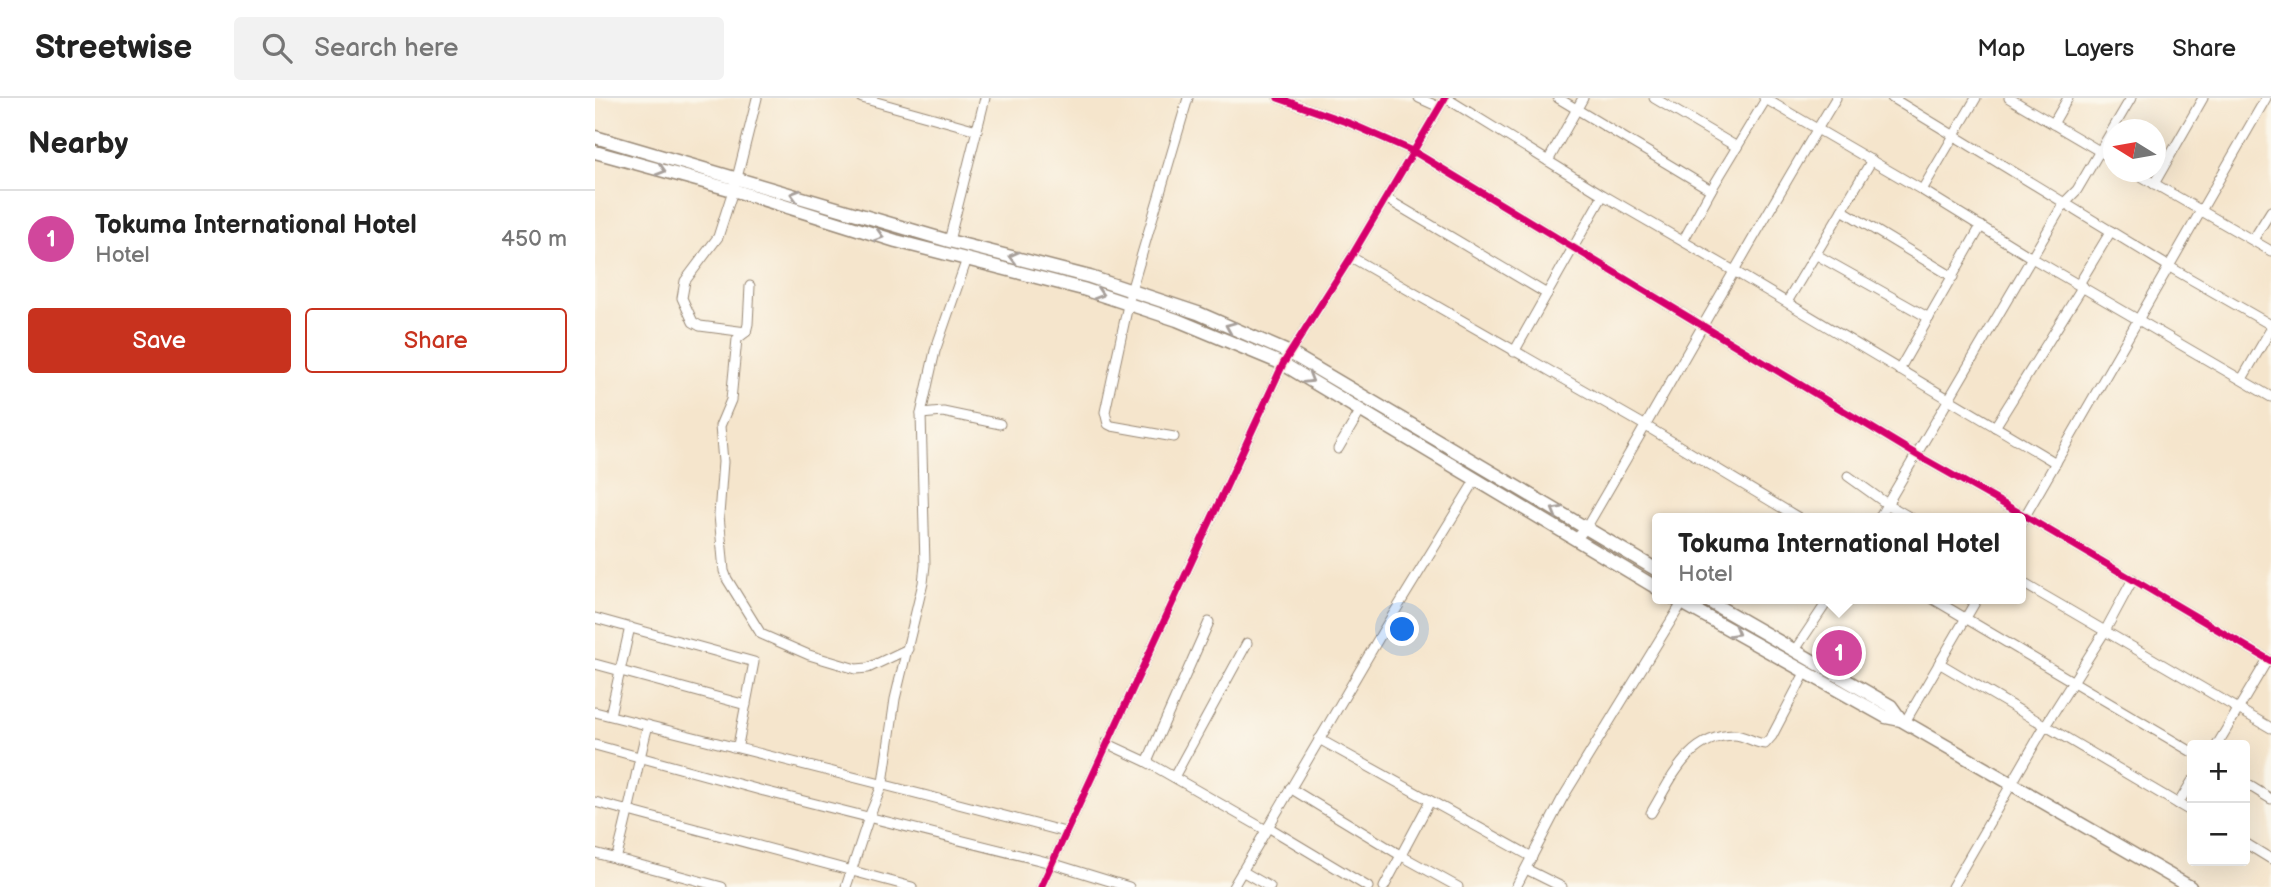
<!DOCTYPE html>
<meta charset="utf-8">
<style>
:root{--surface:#fff;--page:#f2f2f2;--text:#222;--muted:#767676;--line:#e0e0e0;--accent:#c8321e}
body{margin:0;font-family:"Balsamiq Sans",sans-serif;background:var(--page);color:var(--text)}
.controls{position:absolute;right:21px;bottom:21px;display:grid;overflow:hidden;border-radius:7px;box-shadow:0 7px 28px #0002}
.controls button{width:63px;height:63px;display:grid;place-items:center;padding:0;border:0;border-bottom:2px solid var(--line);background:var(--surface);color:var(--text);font:35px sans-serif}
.compass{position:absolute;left:1508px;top:21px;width:63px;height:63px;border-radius:50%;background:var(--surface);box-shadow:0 7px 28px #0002;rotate:281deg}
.you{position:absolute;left:808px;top:532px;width:24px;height:24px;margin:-18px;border:5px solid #fff;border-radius:50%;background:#1a73e8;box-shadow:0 0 0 10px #1a73e833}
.badge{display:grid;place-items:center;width:46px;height:46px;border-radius:50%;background:var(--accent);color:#fff;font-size:23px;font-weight:700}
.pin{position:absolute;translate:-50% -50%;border:4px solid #fff;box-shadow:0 2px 7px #0006}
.popup{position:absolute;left:1057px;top:415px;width:374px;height:91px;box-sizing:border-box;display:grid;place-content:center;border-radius:7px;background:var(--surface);filter:drop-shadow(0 2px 5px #0005);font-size:23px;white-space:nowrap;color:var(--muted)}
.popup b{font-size:26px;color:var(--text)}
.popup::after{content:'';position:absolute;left:50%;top:100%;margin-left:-14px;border:14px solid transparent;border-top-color:var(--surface)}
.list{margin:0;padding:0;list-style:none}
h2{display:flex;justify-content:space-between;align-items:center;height:91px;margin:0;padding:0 28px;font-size:30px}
h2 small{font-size:23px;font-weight:400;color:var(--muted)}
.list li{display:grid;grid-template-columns:46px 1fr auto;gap:21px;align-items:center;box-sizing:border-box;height:98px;padding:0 28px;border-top:2px solid var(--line)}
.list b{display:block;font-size:26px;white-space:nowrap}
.list p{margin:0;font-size:23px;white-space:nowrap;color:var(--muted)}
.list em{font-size:23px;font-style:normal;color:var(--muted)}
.actions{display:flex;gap:14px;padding:21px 28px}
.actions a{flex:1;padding:16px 0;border:2px solid var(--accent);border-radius:7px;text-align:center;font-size:24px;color:var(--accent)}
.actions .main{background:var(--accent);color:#fff}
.icon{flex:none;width:38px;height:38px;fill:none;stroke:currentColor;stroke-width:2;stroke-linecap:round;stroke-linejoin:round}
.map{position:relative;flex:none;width:1676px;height:789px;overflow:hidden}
header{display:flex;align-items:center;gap:42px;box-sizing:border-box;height:98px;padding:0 35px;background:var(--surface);border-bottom:2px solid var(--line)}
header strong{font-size:33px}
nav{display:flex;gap:38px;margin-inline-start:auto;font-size:24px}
.search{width:490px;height:63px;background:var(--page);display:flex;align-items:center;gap:18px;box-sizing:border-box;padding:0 24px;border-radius:7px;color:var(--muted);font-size:26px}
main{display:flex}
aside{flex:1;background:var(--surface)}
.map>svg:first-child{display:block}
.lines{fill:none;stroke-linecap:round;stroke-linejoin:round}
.minor-casing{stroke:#988875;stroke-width:11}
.major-casing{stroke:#988875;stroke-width:15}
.minor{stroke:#fff;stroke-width:9}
.major{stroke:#fff;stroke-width:12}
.cycleway-casing{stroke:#fbf7ec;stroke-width:11}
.cycleway{stroke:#d6006c;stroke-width:7}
.oneway{stroke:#a79f9a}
</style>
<header>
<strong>Streetwise</strong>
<div class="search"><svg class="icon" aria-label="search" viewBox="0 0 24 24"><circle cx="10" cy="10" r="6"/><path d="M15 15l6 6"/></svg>Search here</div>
<nav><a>Map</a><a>Layers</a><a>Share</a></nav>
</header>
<main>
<aside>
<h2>Nearby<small></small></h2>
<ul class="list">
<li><span class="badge" style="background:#d1479c">1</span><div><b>Tokuma International Hotel</b><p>Hotel</p></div><em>450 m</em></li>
</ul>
<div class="actions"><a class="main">Save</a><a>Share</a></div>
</aside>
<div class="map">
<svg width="1676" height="789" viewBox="0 0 1676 789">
<rect width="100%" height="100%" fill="#fbf7ec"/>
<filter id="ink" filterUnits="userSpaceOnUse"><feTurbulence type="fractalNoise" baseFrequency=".0143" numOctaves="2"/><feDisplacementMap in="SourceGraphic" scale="14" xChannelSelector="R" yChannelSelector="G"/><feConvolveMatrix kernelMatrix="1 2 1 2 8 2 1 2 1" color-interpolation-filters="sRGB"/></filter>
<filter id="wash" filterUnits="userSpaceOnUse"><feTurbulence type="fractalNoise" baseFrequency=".00686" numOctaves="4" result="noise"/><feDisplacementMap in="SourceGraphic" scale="28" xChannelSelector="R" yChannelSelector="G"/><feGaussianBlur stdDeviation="1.57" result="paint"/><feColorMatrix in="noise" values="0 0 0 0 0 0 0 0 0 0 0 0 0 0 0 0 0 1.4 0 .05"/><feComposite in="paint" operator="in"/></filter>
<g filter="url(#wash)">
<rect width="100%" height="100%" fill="#f5e5cc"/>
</g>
<g filter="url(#ink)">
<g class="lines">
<defs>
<g id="minor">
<path d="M 267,0 L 382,32"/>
<path d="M 683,0 L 754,25 L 818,53 L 1322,357 L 1430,418 L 1676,563"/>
<path d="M 824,0 L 844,9"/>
<path d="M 851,0 L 1008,97 L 1139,173 L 1461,365"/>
<path d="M 963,0 L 1116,92"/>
<path d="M 1059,0 L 1142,49"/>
<path d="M 1169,0 L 1327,92 L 1437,160 L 1676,299"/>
<path d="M 1297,0 L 1573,168 L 1676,227"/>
<path d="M 1414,0 L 1518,61"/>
<path d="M 1458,26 L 1473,0"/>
<path d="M 953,63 L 988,0"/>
<path d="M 1539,74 L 1676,153"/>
<path d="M 1559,86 L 1608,0"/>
<path d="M 1327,92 L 1381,0"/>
<path d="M 792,101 L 952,196"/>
<path d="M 1247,112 L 1358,179"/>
<path d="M 1658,142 L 1676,113"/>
<path d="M 354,143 L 390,0"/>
<path d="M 1088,143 L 1116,92 L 1171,1"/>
<path d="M 1220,156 L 1334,220"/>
<path d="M 756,159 L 1051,328 L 1204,420"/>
<path d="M 1484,186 L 1516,133"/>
<path d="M 155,188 L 153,226 L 151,234 L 142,241 L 136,302 L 125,328 L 128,364 L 124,417 L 129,473 L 132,481 L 166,536 L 214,557 L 261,571 L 273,570 L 313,551"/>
<path d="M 1192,204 L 1277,62"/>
<path d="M 151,234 L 105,228 L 98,224 L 87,200 L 90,183 L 123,139 L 142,80 L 162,0"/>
<path d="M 919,254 L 1008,97"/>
<path d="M 1304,272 L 1386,128"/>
<path d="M 1647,281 L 1676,231"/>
<path d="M 326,316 L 348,314 L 405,326"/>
<path d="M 1400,329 L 1488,188"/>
<path d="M 579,339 L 517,328 L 513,326 L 510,314 L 536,193 L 593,0"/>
<path d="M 743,351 L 766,312"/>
<path d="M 1253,378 L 1292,406 L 1316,420"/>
<path d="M 1284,420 L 1469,105 L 1482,92 L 1536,0"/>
<path d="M 1426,425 L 1671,0"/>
<path d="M 981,441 L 991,430 C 1075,287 1155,142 1241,0"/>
<path d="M 1426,484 L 1676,630"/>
<path d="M 1338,501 L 1597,654"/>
<path d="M 0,520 L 159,564 L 143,647 L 138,649"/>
<path d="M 1200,552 L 1234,501"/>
<path d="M 1344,565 L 1597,714"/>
<path d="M 0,566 L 151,607"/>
<path d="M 0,614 C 157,654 314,692 470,734"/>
<path d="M 15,617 L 35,529"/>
<path d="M 1310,624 L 1382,501"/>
<path d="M 724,641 L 937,759"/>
<path d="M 511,645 L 552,664 L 671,732"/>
<path d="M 0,647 L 165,692 L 456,765 L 534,789"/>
<path d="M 1622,647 L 1673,561"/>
<path d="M 552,664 L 614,524"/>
<path d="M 579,679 L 652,545"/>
<path d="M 1650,685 L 1676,701"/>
<path d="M 695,690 L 805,757 L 863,789"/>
<path d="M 0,704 L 317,789"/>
<path d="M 1583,706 L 1597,683"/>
<path d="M 1056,715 C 1077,680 1093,638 1139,637 C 1149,637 1159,645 1170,646 L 1177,638 L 1211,573"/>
<path d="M 673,729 L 773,789"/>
<path d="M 1650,745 L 1676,761"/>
<path d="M 0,755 L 127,789"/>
<path d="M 21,761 C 34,717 41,672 53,627"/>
<path d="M 931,771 L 967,789"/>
<path d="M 647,773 L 675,789"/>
<path d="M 251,789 L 274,719 L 288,685 L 300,601 L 328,485 L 330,467 L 326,316 L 340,253 L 372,161"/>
<path d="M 446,789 L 688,266 L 756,159 L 850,0"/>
<path d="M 638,789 L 788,533 L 881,381"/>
<path d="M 789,789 L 835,703"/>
<path d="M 921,789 L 967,701 L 1087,505"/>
<path d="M 1357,789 L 1450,628 L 1510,533 L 1538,481"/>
</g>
<g id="major">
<path d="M 0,39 L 354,143 L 495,179 L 603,215 L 695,255 L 1062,472"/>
<path d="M 0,54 L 138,92 L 301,143 L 488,191 L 582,222 L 688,266 L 1062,490"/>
<path d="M 1080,501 L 1291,619 L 1306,622 L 1595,789"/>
<path d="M 1110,501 L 1296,608 L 1306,622"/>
</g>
</defs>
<use href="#minor" class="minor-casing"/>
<use href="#major" class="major-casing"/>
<use href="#minor" class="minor"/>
<use href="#major" class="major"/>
<defs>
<g id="cycleway">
<path d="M 683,0 L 754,25 L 818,53 L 1322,357 L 1430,418 L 1676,563"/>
<path d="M 446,789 L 688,266 L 756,159 L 850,0"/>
</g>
</defs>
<use href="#cycleway" class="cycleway-casing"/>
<use href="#cycleway" class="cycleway"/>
</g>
<defs><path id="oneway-chevron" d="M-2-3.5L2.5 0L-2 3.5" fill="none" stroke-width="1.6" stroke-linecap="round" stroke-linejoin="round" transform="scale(1.75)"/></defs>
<g class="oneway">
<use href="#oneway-chevron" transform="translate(66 72) rotate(16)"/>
<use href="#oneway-chevron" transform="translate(200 97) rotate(-164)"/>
<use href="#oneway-chevron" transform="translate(284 138) rotate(17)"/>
<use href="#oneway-chevron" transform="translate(419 159) rotate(-165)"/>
<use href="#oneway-chevron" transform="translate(504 196) rotate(18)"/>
<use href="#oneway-chevron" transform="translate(635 229) rotate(-157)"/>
<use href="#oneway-chevron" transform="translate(714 281) rotate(31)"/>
<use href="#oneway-chevron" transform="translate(961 413) rotate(-150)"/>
<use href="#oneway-chevron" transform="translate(1140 534) rotate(29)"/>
</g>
</g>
</svg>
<div class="controls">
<button>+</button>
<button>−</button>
</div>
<svg class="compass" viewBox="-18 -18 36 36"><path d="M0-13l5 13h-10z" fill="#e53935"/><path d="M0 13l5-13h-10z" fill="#767676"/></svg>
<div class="you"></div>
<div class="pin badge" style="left:1244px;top:555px;background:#d1479c">1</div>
<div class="popup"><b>Tokuma International Hotel</b>Hotel</div>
</div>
</main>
